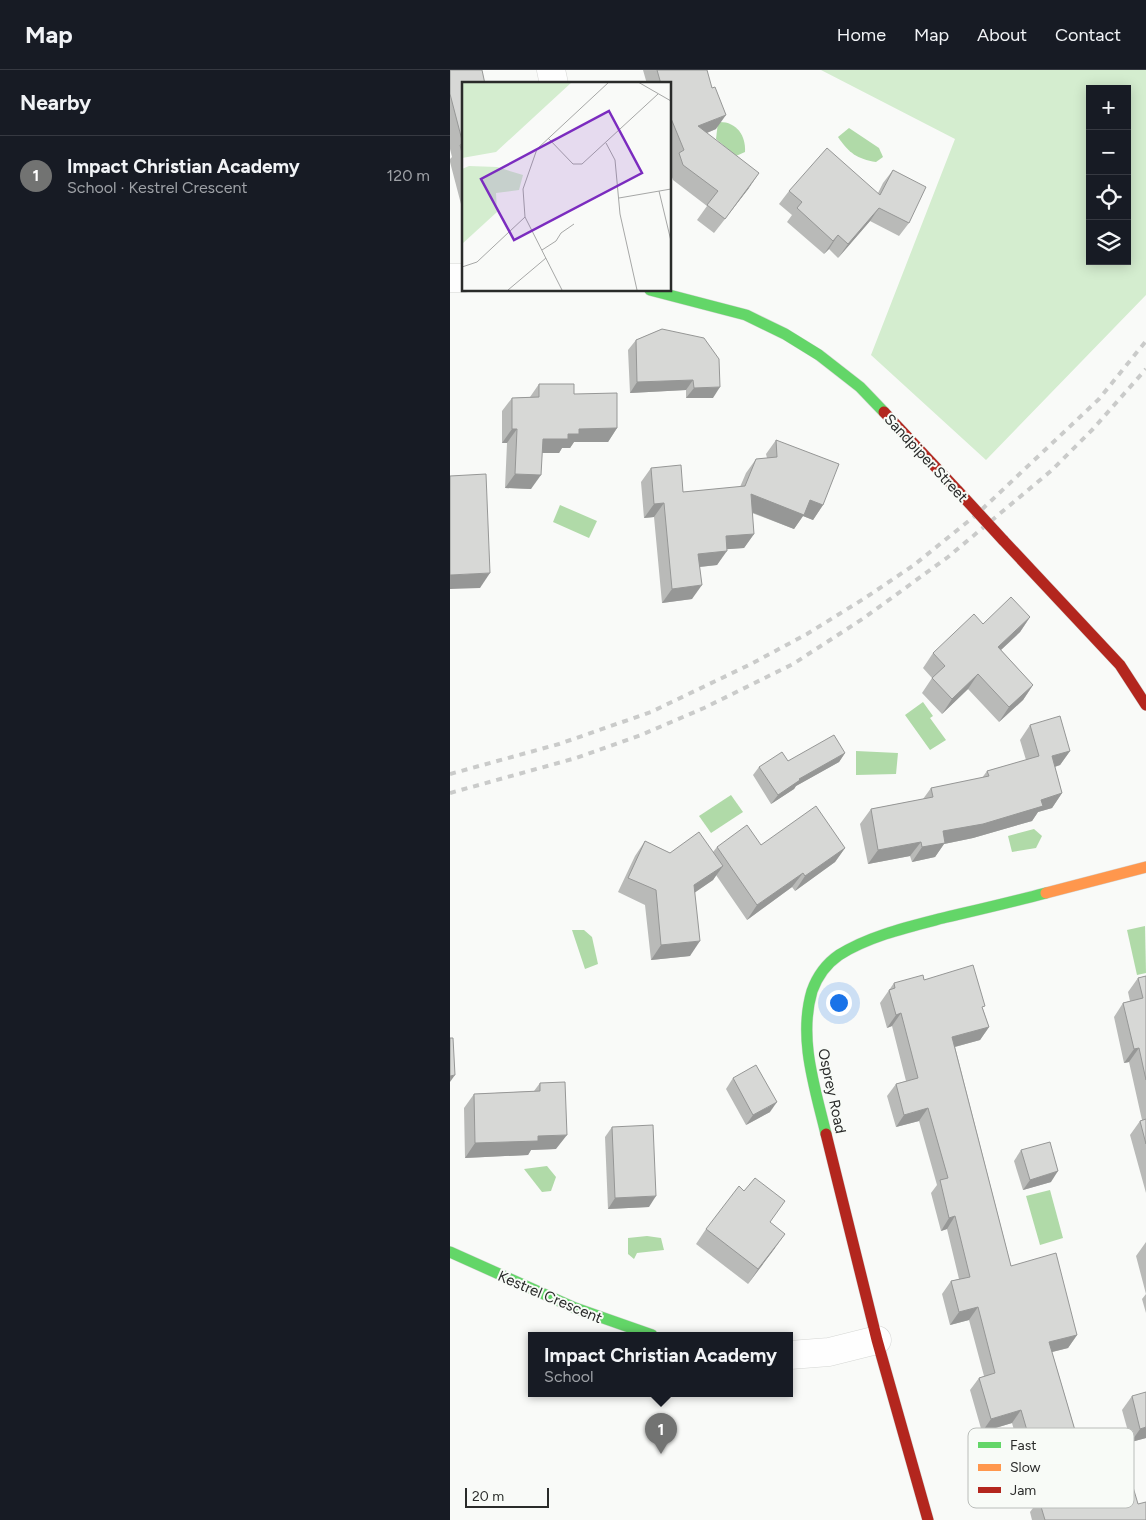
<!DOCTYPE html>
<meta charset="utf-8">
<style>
:root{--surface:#171b24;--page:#20242c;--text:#f1f3f6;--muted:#9ea1a6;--line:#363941;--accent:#727372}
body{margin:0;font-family:Figtree,sans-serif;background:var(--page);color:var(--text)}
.controls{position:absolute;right:15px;top:15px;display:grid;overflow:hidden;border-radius:0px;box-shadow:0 2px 12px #0003}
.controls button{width:45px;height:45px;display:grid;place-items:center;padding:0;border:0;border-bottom:1px solid var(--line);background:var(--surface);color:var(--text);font:25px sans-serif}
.scale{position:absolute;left:15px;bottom:12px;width:84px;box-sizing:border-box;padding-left:5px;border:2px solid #2a2b2a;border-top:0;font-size:14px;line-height:18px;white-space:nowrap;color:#2a2b2a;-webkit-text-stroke:4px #f8fbf7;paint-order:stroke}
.you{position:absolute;left:388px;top:932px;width:18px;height:18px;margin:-12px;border:4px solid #fff;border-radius:50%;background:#1a73e8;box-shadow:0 0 0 8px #1a73e833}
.badge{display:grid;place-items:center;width:32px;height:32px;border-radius:50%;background:var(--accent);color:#fff;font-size:16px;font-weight:700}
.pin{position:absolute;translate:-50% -41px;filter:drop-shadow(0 1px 2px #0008)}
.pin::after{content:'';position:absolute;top:26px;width:18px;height:15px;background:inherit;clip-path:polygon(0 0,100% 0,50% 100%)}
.popup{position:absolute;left:78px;top:1262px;width:265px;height:65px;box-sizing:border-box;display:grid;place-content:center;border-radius:0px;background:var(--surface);filter:drop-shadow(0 1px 4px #0005);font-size:16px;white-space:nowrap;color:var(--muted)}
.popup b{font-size:19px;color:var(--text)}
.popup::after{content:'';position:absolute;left:50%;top:100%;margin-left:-10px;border:10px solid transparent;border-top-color:var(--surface)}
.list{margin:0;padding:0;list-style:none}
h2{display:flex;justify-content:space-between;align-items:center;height:65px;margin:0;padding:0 20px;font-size:21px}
h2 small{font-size:16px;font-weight:400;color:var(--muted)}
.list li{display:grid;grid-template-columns:32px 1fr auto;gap:15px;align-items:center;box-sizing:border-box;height:80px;padding:0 20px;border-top:1px solid var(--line)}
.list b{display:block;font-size:19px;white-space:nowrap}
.list p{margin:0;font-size:16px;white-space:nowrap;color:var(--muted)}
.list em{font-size:16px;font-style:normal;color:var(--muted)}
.icon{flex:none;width:28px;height:28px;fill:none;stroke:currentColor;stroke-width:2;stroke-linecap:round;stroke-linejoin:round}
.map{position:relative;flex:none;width:696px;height:1450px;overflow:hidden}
header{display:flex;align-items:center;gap:30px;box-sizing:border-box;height:70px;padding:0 25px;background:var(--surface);border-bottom:1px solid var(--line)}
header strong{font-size:24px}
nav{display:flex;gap:28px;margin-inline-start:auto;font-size:18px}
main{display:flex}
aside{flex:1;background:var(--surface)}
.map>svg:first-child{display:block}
.green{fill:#d4edcf;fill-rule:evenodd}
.water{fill:#b0daa8}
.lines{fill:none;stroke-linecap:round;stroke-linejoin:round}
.street-casing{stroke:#d5d6d4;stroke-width:29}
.fast-casing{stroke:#d5d6d4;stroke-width:12}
.slow-casing{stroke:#d5d6d4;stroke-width:12}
.jam-casing{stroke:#d5d6d4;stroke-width:12}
.street{stroke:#fefefe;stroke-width:28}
.fast{stroke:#63d668;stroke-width:11}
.slow{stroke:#ff974d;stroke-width:11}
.jam{stroke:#b3261e;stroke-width:11}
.rail{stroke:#cacbca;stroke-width:4;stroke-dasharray:6 6;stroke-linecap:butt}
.jam-bridge-casing{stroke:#d5d6d4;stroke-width:12;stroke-linecap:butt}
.jam-bridge{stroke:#b3261e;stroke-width:11}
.wall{fill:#b9bab8}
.shaded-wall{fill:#969796}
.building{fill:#d7d8d6;stroke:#969796}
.labels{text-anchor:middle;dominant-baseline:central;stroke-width:4;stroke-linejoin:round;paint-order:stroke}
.street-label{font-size:15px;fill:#2a2b2a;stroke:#f8fbf7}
.inset-road{fill:none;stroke:#a6a7a6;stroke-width:1}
.view{fill:#7b2cbf;fill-opacity:0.15;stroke:#7b2cbf;stroke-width:2.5}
.inset-edge{fill:none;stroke:#2a2b2a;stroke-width:2.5}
.key{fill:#f8fbf7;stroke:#babdba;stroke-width:1}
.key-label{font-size:14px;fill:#2a2b2a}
</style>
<header>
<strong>Map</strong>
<nav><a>Home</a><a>Map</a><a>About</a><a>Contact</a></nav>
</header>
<main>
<aside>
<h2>Nearby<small></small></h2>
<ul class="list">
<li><span class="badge">1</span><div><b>Impact Christian Academy</b><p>School · Kestrel Crescent</p></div><em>120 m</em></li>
</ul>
</aside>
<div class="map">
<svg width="696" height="1450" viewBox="0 0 696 1450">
<rect width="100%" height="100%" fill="#f9faf8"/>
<path class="green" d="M 371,0 L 696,0 L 696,225 L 536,390 L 421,285 L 505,69 ZM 640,19 L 677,19 L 677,191 L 640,191 Z"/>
<g class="water">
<path d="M 268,52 C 286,51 296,65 295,82 L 286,86 L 266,69 Z"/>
<path d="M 399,58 L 429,78 L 433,87 L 426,92 C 407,89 399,83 388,67 Z"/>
<path d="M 110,435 L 147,451 L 139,468 L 103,452 Z"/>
<path d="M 473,632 L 483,646 L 480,648 L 496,670 L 480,680 L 455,645 Z"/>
<path d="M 406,681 L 448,683 L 446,704 L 406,705 Z"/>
<path d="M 281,725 L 293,742 L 261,763 L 249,746 Z"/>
<path d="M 584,759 L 592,766 L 586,778 L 562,782 L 558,766 Z"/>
<path d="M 695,856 L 696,903 L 687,905 L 677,860 Z"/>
<path d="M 122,860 L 134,860 L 142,867 L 148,894 L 135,899 Z"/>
<path d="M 97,1096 L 106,1107 L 101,1121 L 92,1122 L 74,1099 Z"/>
<path d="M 600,1120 L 613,1168 L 590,1175 L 576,1126 Z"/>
<path d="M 197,1166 L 211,1168 L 214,1180 L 187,1183 L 184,1189 L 178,1184 L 178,1168 Z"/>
</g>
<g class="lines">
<defs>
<g id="street">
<path d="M 101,0 L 104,14"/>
<path d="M 0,208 L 14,208"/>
<path d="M 340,1285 L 379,1282 L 427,1270"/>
</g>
<g id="fast">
<path d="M 200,220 L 296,245 L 335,264 L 369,285 L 410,317 L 434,342"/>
<path d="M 376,1064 C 365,1018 348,968 362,921 C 367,907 376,894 389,885 C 419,866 458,857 493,848 C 527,840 562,832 596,823"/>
<path d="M 0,1182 L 125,1238 L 202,1265"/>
</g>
<path id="slow" d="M 596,823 L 696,797"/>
<g id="jam">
<path d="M 434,342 L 508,421"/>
<path d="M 553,470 L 670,595 L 696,635"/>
<path d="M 376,1064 L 427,1270 L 478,1450"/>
</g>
</defs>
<use href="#street" class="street-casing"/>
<use href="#fast" class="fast-casing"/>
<use href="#slow" class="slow-casing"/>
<use href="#jam" class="jam-casing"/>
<use href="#street" class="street"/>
<use href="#fast" class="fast"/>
<use href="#slow" class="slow"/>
<use href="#jam" class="jam"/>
<g class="rail">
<path d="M 0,704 L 109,674 L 201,642 L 301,594 L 357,564 L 415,528 L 464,495 L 526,445 L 649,329 L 696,271"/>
<path d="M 0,723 L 126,688 L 191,665 L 254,638 L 343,594 L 414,548 L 498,487 L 602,400 L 643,359 L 696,299"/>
</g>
<defs>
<path id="jam-bridge" d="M 508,421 L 553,470"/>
</defs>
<use href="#jam-bridge" class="jam-bridge-casing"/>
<use href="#jam-bridge" class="jam-bridge"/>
</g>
<g class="wall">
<path d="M 0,0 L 14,14 L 14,133 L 11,134 L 0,92 L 0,89 L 2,87 L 0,79 Z"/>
<path d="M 193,0 L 257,0 L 266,59 L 257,63 L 299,118 L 264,163 L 247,150 L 257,136 L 223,110 L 220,102 L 220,95 L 222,92 L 220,86 L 220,14 L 197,14 Z"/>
<path d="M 443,100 L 459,153 L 449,166 L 420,151 L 388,188 L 379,179 L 374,184 L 337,152 L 342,145 L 329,134 L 339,121 L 428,123 L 433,113 Z"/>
<path d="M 212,259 L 263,328 L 236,328 L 236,320 L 180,323 L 178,280 L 186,270 Z"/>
<path d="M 89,314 L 124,324 L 167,358 L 158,372 L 124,372 L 120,378 L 112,378 L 109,383 L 92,383 L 81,419 L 55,418 L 57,373 L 52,373 L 52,341 L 62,328 L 80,327 Z"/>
<path d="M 326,370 L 373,435 L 363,450 L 353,446 L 344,459 L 302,443 L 304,464 L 294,478 L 277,479 L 267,495 L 250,497 L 242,529 L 212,533 L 204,447 L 194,448 L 191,412 L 201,398 L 233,422 L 290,417 L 296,403 L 306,389 L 317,388 L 316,384 Z"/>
<path d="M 580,547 L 570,562 L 551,580 L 583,615 L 573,630 L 549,652 L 518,619 L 492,644 L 472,623 L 482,608 L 473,598 L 483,583 L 533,554 Z"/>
<path d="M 580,655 L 620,681 L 610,695 L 605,697 L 612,723 L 602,738 L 588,742 L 582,751 L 523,768 L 494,774 L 485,787 L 462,792 L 460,786 L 418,794 L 410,754 L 421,739 L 473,729 L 481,718 L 532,708 L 537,701 L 576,690 L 570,670 Z"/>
<path d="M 395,683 L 389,692 L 346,716 L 344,719 L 321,734 L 303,705 L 309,697 L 338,691 Z"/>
<path d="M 195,771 L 220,783 L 263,782 L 267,777 L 311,775 L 395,778 L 385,792 L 345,821 L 342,817 L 297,850 L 266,805 L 263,810 L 245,822 L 240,886 L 201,890 L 195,835 L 168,822 L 185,786 Z"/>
<path d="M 696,906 L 696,1123 L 680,1065 L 690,1051 L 692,1050 L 679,992 L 674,993 L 664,947 L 673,933 L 680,931 L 678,922 L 688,908 Z"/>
<path d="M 474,910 L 533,939 L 539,957 L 530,970 L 505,977 L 561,1196 L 627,1265 L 618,1278 L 602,1282 L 632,1384 L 688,1434 L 696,1450 L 582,1450 L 580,1442 L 583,1438 L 576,1412 L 578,1409 L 562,1353 L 532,1362 L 520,1320 L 529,1308 L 534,1306 L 519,1250 L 500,1255 L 492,1224 L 501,1211 L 509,1209 L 497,1159 L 491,1161 L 481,1123 L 487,1115 L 469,1051 L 446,1057 L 437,1026 L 446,1014 L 456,1011 L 442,956 L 437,958 L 430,933 L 444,913 Z"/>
<path d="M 283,1008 L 320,1042 L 296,1055 L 276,1019 Z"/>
<path d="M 90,1013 L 106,1079 L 81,1080 L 78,1085 L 15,1088 L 14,1038 L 24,1024 L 84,1021 Z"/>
<path d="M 162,1057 L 199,1137 L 158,1139 L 155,1067 Z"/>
<path d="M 571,1080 L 601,1112 L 573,1120 L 564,1091 Z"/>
<path d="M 320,1152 L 325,1178 L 298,1214 L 246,1174 L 256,1159 Z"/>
<path d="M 696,1169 L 696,1243 L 692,1229 L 696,1224 L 686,1186 L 696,1172 Z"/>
<path d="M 682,1326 L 696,1368 L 681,1372 L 672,1340 Z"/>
</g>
<g class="shaded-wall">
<path d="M 276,45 L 266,59 L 237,71 L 248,56 Z"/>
<path d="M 309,103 L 299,118 L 264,163 L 275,149 Z"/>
<path d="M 429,138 L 420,151 L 388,188 L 398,174 Z"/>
<path d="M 388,165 L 379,179 L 374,184 L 383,171 Z"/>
<path d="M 243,310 L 236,320 L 180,323 L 187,312 Z"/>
<path d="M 270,317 L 263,328 L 236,328 L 244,318 Z"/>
<path d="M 167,358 L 158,372 L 124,372 L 120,378 L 112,378 L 109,383 L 83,383 L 93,369 L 118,364 L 129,359 Z"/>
<path d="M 62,359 L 67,359 L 57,373 L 52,373 Z"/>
<path d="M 65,404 L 91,405 L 81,419 L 55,418 Z"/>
<path d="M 301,424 L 360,430 L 373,435 L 363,450 L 353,446 L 344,459 L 291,438 Z"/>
<path d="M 214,433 L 204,447 L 194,448 L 204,434 Z"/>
<path d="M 304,464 L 294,478 L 266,480 L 276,466 Z"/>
<path d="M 277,481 L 267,495 L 239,498 L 248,484 Z"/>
<path d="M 40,503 L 30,518 L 0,519 L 0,505 Z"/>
<path d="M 252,515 L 242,529 L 212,533 L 222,519 Z"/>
<path d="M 580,547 L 570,562 L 538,592 L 548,577 Z"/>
<path d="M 528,604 L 518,619 L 492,644 L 502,629 Z"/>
<path d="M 583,615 L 573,630 L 549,652 L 559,637 Z"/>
<path d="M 620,681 L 610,695 L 591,701 L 602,686 Z"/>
<path d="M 395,683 L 389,692 L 346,716 L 344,719 L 321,734 L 328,725 L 349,709 Z"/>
<path d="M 612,723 L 602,738 L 588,742 L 582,751 L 523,768 L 494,774 L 485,787 L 462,792 L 472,777 L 493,761 Z"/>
<path d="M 471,772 L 460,786 L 418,794 L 428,780 Z"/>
<path d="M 395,778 L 385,792 L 345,821 L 355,806 Z"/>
<path d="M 273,796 L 263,810 L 234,830 L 244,815 Z"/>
<path d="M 353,803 L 342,817 L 297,850 L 307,835 Z"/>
<path d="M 250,871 L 240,886 L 201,890 L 211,875 Z"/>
<path d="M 451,943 L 442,956 L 437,958 L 446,945 Z"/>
<path d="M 539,957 L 530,970 L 493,980 L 502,967 Z"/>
<path d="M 689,978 L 679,992 L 674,993 L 684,979 Z"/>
<path d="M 5,1005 L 0,1012 L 0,1006 Z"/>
<path d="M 327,1032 L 320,1042 L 296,1055 L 303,1045 Z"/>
<path d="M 478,1038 L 469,1051 L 446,1057 L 454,1045 Z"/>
<path d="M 117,1065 L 106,1079 L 81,1080 L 78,1085 L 15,1088 L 25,1073 L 88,1066 Z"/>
<path d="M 608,1101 L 601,1112 L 573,1120 L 580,1110 Z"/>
<path d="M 206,1126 L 199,1137 L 158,1139 L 165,1128 Z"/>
<path d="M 505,1146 L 497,1159 L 491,1161 L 499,1148 Z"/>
<path d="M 335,1164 L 325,1178 L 298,1214 L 308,1199 Z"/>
<path d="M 528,1237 L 519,1250 L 500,1255 L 509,1242 Z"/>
<path d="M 627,1265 L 618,1278 L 590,1285 L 599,1272 Z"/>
<path d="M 571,1340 L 562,1353 L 532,1362 L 541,1349 Z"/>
<path d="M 696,1357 L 696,1368 L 681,1372 L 690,1359 Z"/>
</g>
<g class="building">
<path d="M 0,0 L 32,0 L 35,14 L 14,14 L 14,91 L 10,75 L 13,74 L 0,24 Z"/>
<path d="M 207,0 L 257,0 L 262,18 L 265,17 L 276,45 L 248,56 L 309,103 L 275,149 L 257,135 L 268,121 L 233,95 L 229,83 L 234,80 L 220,46 L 220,14 L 211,14 Z"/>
<path d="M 377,78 L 430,125 L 443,100 L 476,117 L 459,153 L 429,138 L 398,174 L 388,165 L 383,171 L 347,138 L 352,132 L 339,121 Z"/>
<path d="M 212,259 L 254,268 L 269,289 L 270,317 L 244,318 L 243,310 L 187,312 L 186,270 Z"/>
<path d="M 89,314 L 124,314 L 124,324 L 167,323 L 167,358 L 129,359 L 129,364 L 118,364 L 118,369 L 93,369 L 91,405 L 65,404 L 67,359 L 62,359 L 62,328 L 89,327 Z"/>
<path d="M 326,370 L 389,394 L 373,435 L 360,430 L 354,445 L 301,424 L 304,464 L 276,466 L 277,481 L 248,484 L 252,515 L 222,519 L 214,433 L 204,434 L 201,398 L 231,395 L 233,422 L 295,416 L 306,389 L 327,387 Z"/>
<path d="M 36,404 L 40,503 L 0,505 L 0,406 Z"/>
<path d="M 561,527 L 580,547 L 548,577 L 583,615 L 559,637 L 528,604 L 502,629 L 482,608 L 495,596 L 483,583 L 524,544 L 533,554 Z"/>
<path d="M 610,646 L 620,681 L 602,686 L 612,723 L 591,730 L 593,736 L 533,754 L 493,761 L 495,773 L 472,777 L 471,772 L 428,780 L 421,739 L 483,727 L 481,718 L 539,706 L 537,701 L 589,686 L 580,655 Z"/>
<path d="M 384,665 L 395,683 L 349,709 L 350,710 L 328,725 L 309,697 L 332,682 L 338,691 Z"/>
<path d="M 366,736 L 395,778 L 355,806 L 353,803 L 307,835 L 267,777 L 297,755 L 311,775 Z"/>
<path d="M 249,762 L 273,796 L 244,815 L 250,871 L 211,875 L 206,820 L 178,808 L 195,771 L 220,783 Z"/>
<path d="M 523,895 L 535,936 L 532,937 L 539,957 L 502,967 L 561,1196 L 606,1183 L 627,1265 L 599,1272 L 632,1384 L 670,1373 L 688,1434 L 696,1432 L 696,1450 L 595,1450 L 589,1430 L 593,1428 L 585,1399 L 588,1398 L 571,1340 L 541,1349 L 529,1308 L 545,1303 L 528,1237 L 509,1242 L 501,1211 L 520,1207 L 505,1146 L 499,1148 L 490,1110 L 498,1108 L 478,1038 L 454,1045 L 446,1014 L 468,1008 L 451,943 L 446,945 L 439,920 L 445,918 L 444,913 L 473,905 L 474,910 Z"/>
<path d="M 696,906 L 696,1010 L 689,978 L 684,979 L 673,933 L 693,928 L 688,908 Z"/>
<path d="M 0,968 L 3,968 L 5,1005 L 0,1006 Z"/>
<path d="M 306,995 L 327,1032 L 303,1045 L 283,1008 Z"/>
<path d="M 115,1012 L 117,1065 L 88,1066 L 88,1071 L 25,1073 L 24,1024 L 90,1021 L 90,1013 Z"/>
<path d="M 696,1049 L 696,1074 L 690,1051 Z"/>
<path d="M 203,1055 L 206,1126 L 165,1128 L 162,1057 Z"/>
<path d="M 600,1072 L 608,1101 L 580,1110 L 571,1080 Z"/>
<path d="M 305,1108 L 335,1131 L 320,1152 L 335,1164 L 308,1199 L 256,1159 L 289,1116 L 294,1121 Z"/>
<path d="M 696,1322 L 696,1357 L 690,1359 L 682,1326 Z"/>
</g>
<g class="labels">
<g class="street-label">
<text transform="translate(476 388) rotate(47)">Sandpiper Street</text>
<text transform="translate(382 1021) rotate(78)">Osprey Road</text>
<text transform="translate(100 1227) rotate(23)">Kestrel Crescent</text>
</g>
</g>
<g transform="translate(12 12)">
<rect width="209" height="209" fill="#f9faf8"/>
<path d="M 0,0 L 110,0 L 34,70 L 0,76 ZM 7,84 L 35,85 L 61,93 L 57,108 L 34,111 L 35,130 L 0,162 L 0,87 Z" fill="#d4edcf"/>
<path class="inset-road" d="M 176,0 L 209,19M 86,56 L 111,82 L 120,82 L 196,12M 144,61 L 153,78 L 158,132 L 175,208M 197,109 L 209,159M 157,116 L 209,107M 80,168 L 94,159 L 99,151 L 112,142M 0,185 L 15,180 L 63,135M 46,208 L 84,176M 100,208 L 63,135 L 61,107 L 75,67 L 147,0"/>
<path class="view" d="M 147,29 L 180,91 L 52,158 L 19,97 Z"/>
<rect width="209" height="209" class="inset-edge"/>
</g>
<rect x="518" y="1358" width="166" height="80" rx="8" class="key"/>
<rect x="528" y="1372" width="23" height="6" fill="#63d668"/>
<rect x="528" y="1394" width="23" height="7" fill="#ff974d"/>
<rect x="528" y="1417" width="23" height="6" fill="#b3261e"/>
<g class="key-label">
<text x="560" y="1380">Fast</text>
<text x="560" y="1402">Slow</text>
<text x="560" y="1425">Jam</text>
</g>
</svg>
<div class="controls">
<button>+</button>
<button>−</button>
<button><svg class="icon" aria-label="locate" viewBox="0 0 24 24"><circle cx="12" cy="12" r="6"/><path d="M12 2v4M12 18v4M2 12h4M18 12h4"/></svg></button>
<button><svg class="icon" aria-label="layers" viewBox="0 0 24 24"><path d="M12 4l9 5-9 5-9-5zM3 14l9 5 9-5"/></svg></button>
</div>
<div class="scale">20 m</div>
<div class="you"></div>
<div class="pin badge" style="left:211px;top:1384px">1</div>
<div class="popup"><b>Impact Christian Academy</b>School</div>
</div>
</main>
